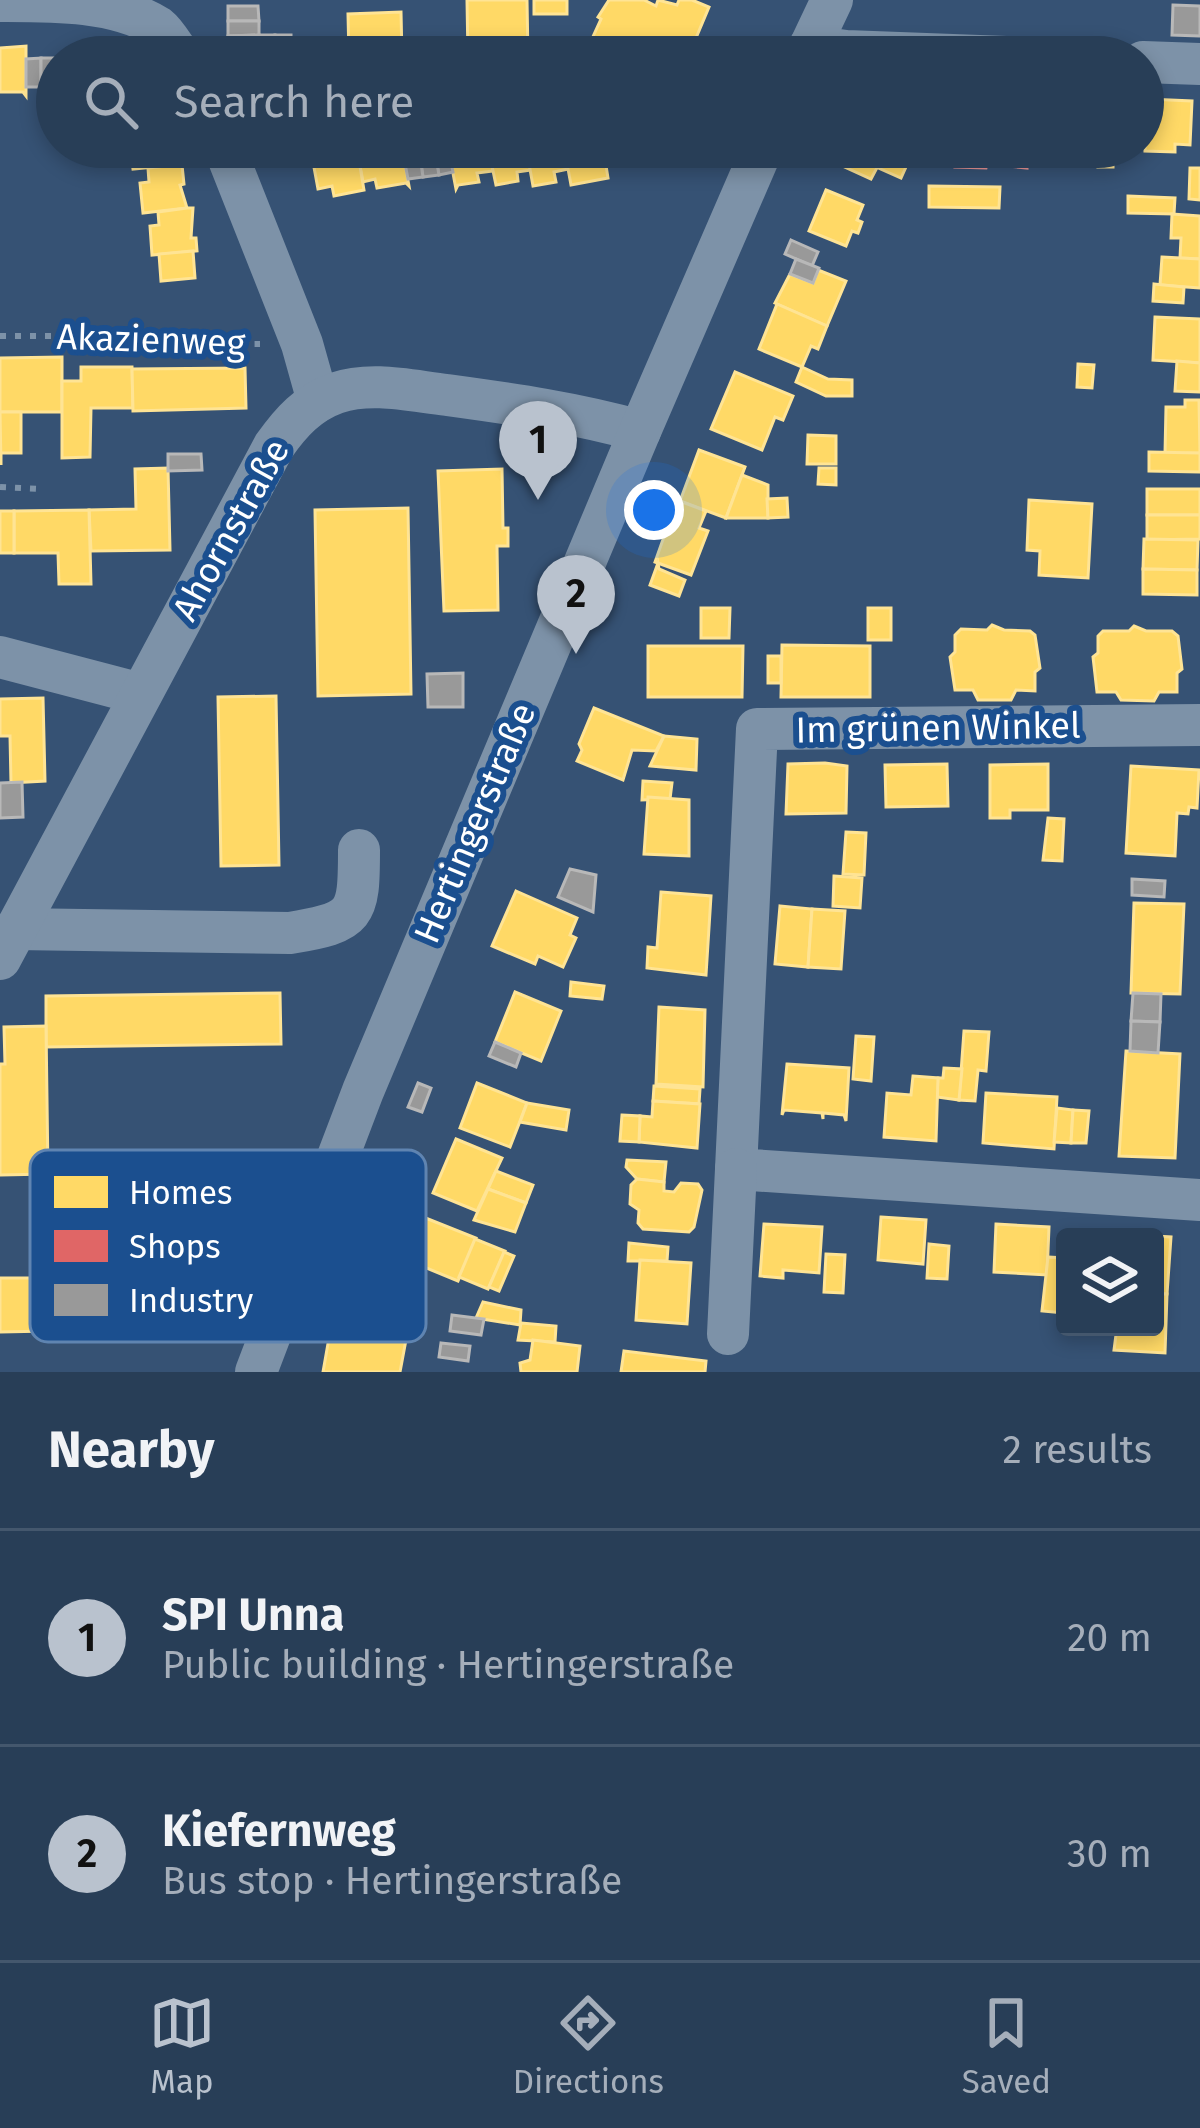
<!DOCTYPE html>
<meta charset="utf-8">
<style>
:root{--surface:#283e57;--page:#344961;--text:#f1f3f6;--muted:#a5aeba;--line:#44576d;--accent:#b9c2ce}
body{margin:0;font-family:"Fira Sans",sans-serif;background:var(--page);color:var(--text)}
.controls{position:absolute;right:36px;bottom:36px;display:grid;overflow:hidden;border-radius:12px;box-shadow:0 6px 18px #0003}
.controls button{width:108px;height:108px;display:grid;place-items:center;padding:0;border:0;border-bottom:3px solid var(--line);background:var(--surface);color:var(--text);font:60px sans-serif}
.you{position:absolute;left:654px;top:510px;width:42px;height:42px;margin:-30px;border:9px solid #fff;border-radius:50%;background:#1a73e8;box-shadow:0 0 0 18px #1a73e833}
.badge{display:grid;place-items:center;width:78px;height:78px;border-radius:50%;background:var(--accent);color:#111;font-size:39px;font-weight:700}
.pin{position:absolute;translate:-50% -99px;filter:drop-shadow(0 3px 6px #0008)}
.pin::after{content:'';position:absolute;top:63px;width:42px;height:36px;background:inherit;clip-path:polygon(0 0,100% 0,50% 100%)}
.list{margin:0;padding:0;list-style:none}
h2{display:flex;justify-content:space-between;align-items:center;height:156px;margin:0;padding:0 48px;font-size:51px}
h2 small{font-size:39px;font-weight:400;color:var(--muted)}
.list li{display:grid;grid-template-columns:78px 1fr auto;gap:36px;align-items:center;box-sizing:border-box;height:216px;padding:0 48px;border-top:3px solid var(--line)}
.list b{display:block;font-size:45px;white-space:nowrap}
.list p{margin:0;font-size:39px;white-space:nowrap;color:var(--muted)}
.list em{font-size:39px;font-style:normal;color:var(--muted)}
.icon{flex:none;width:66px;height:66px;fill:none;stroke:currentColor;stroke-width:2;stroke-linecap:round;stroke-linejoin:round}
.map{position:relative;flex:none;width:1200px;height:1372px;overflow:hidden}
.search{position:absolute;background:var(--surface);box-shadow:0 6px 18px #0003;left:36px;right:36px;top:36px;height:132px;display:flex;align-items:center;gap:30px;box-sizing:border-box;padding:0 42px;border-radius:66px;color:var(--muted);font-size:45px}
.sheet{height:588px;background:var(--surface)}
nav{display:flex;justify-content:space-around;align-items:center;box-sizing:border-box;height:168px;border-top:3px solid var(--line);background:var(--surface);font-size:33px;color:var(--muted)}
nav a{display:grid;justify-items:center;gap:6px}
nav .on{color:var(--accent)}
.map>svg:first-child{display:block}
.homes{fill:#ffd966;stroke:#ffe494;stroke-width:3}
.shops{fill:#e06666;stroke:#e99494;stroke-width:3}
.industry{fill:#999;stroke:#b8b8b8;stroke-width:3}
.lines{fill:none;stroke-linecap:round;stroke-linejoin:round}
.path{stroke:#7d92a8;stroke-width:6;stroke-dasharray:6 9;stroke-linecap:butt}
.minor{stroke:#7d92a8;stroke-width:42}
.labels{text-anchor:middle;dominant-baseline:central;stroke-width:12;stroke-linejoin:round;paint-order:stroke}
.street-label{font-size:36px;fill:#fff;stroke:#1b4f8f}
.key{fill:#1b4f8f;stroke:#5f84b1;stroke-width:3}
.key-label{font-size:33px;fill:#fff}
</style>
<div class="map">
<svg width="1200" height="1372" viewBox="0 0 1200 1372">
<rect width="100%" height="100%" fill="#365274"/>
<g class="homes">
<path d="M 467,0 L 527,0 L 528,57 L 468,57 Z"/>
<rect x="534" y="0" width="33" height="14"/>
<path d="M 609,0 L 644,0 L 656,6 L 658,0 L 677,5 L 679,0 L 692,0 L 709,7 L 688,57 L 597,57 L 586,52 L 601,19 L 598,17 Z"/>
<path d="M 401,12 L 402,57 L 349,57 L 348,14 Z"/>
<path d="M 26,46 L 26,96 L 23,92 L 0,92 L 0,48 Z"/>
<path d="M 1147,99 L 1192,101 L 1190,145 L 1175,144 L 1175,152 L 1145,151 Z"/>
<path d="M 130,147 L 168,147 L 169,151 L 175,150 L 176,165 L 133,169 Z"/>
<path d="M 402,147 L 409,186 L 406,183 L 377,188 L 375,179 L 363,182 L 357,149 Z"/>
<path d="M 448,147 L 488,147 L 493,171 L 477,173 L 479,182 L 458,185 L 456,189 Z"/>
<path d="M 488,147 L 526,147 L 531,170 L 517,172 L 518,181 L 496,185 Z"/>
<path d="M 526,147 L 564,147 L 568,169 L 554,172 L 556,182 L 533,186 Z"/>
<path d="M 564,147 L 603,147 L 608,178 L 571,185 Z"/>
<path d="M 845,147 L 888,147 L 871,179 L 838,164 Z"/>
<path d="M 888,147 L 915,147 L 901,178 L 876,167 L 880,166 Z"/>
<path d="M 1113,147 L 1113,167 L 1098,167 L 1099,147 Z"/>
<path d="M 357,149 L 364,190 L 334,196 L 332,186 L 318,189 L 311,151 L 314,156 L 331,156 Z"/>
<path d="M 176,165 L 182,165 L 184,184 L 180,185 L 187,208 L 143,213 L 140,183 L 149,182 L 148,168 Z"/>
<path d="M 1190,168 L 1200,168 L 1200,200 L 1189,199 Z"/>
<path d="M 929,186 L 1000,187 L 999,208 L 929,207 Z"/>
<path d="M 826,190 L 863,205 L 857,220 L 862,222 L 858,233 L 852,231 L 846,246 L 809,231 Z"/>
<path d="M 1128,196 L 1175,198 L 1174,214 L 1128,213 Z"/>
<path d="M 187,208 L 193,208 L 191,238 L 196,238 L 197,251 L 152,255 L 150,226 L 159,225 L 158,212 Z"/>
<path d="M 1172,214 L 1200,216 L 1200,259 L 1180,258 L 1181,238 L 1171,238 Z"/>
<path d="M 193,251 L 195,278 L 161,281 L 159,254 Z"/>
<path d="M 1162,257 L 1200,259 L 1200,288 L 1160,285 Z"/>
<path d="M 818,270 L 846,281 L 827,326 L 775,303 L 790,274 L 813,283 Z"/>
<path d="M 1154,284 L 1184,287 L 1183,303 L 1153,301 Z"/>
<path d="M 777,304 L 827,326 L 818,349 L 811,346 L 802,367 L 759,349 Z"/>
<path d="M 1155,317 L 1200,319 L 1200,363 L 1153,360 Z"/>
<path d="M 62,357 L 62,412 L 0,412 L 0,358 Z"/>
<path d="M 1177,361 L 1200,363 L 1200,392 L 1175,391 Z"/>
<path d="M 1078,364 L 1094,365 L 1092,388 L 1077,387 Z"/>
<path d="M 81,367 L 132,367 L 133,408 L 91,408 L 90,457 L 62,458 L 62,381 L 81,381 Z"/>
<path d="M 802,367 L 828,379 L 852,380 L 852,396 L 826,396 L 796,382 Z"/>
<path d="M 245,368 L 246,408 L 133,411 L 132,369 Z"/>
<path d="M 735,372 L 793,396 L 783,420 L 775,417 L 762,450 L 711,429 Z"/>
<path d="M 1185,400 L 1199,400 L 1200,453 L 1165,454 L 1166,407 L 1185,407 Z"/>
<path d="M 0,412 L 21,412 L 21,453 L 1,453 L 1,465 Z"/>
<path d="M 808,435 L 836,436 L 836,464 L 807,464 Z"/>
<path d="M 699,450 L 745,467 L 726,518 L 680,501 Z"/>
<path d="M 1149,452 L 1200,453 L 1200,472 L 1149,471 Z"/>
<path d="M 168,468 L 170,550 L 91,551 L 89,510 L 136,509 L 135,469 Z"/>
<path d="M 819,468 L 836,468 L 836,485 L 818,484 Z"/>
<path d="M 502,469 L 503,528 L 508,528 L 508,546 L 497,546 L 498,610 L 444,611 L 438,471 Z"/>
<path d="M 742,475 L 768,485 L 768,518 L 726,518 Z"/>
<rect x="1147" y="489" width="53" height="26"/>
<path d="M 787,498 L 788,517 L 768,518 L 767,499 Z"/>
<path d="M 677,500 L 706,511 L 699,528 L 708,531 L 691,575 L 655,562 Z"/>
<path d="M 1029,500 L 1092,504 L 1088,578 L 1039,575 L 1040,551 L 1027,550 Z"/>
<path d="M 408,508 L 411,694 L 318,696 L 315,510 Z"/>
<path d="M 89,510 L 91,584 L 59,584 L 58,553 L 14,553 L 14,511 Z"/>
<rect x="0" y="511" width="14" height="42"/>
<path d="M 1147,515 L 1200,515 L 1200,539 L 1147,540 Z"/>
<path d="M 1144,539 L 1198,540 L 1197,570 L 1143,569 Z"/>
<path d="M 658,563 L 659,569 L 685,580 L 679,596 L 650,585 Z"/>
<path d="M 1143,569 L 1197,570 L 1197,595 L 1143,594 Z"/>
<path d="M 701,608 L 730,608 L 729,638 L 701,638 Z"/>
<rect x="868" y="608" width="23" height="32"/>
<path d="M 992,625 L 1004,630 L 1030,631 L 1035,635 L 1040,668 L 1035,672 L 1035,691 L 1016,690 L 1011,700 L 978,700 L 973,690 L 955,690 L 950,657 L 955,652 L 955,635 L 961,629 L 987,630 Z"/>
<path d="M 1134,626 L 1146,631 L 1172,631 L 1178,636 L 1182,669 L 1177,673 L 1177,692 L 1159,692 L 1154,701 L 1121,700 L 1116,692 L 1097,692 L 1093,657 L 1098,653 L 1098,636 L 1103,631 L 1129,631 Z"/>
<path d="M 782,645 L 870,646 L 870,697 L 781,697 Z"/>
<path d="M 648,646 L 743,646 L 742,697 L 648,697 Z"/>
<rect x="768" y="656" width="13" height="27"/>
<path d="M 276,696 L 279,865 L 221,866 L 218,697 Z"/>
<path d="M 43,698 L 45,781 L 11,783 L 10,736 L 0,736 L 0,699 Z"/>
<path d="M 594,708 L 664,736 L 656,751 L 632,750 L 623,780 L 577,761 L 582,750 L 579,744 Z"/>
<path d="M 664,736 L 697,739 L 696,770 L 650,766 Z"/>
<path d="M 825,763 L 847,766 L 846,813 L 786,814 L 788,764 Z"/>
<path d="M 947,764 L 948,806 L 886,807 L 885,765 Z"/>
<path d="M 1048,764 L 1048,810 L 1010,810 L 1010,818 L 990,818 L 990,765 Z"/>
<path d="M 1131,766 L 1199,770 L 1197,808 L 1189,807 L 1188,814 L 1177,813 L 1175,856 L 1126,853 Z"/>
<path d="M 643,781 L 672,783 L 670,799 L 642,800 Z"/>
<path d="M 648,797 L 689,800 L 689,856 L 644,854 Z"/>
<path d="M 1048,818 L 1064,819 L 1062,861 L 1043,860 Z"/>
<path d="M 846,832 L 866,833 L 864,875 L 843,874 Z"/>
<path d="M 834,876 L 862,878 L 860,908 L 833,906 Z"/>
<path d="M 516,891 L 577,918 L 570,935 L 576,938 L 563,967 L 538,956 L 535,964 L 492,946 Z"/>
<path d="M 661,892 L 711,896 L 706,975 L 647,968 L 648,947 L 657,948 Z"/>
<path d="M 1134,903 L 1184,904 L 1180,994 L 1131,993 Z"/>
<path d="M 780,906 L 812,909 L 808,967 L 775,964 Z"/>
<path d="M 812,909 L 845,911 L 841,969 L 808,967 Z"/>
<path d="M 571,982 L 604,986 L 602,999 L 570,996 Z"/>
<path d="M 515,992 L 561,1011 L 541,1061 L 495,1042 Z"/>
<path d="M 280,993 L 281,1044 L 46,1047 L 46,996 Z"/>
<path d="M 659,1007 L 705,1010 L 703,1087 L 656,1084 Z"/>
<path d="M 46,1026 L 48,1174 L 0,1175 L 0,1064 L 5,1064 L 4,1027 Z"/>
<path d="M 964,1031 L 989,1032 L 986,1071 L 978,1070 L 975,1101 L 959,1100 Z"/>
<path d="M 856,1036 L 874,1037 L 871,1081 L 853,1079 Z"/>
<path d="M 1126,1051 L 1180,1054 L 1175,1158 L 1119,1156 Z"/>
<path d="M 787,1064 L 849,1068 L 846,1121 L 844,1115 L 823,1113 L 823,1119 L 822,1113 L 784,1110 L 782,1115 Z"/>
<path d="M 944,1068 L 962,1069 L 959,1100 L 937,1097 L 938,1078 L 943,1078 Z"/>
<path d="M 913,1076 L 938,1078 L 936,1141 L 884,1137 L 887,1093 L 911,1095 Z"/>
<path d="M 477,1083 L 527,1103 L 510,1147 L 460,1128 Z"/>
<path d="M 654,1086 L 700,1089 L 699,1104 L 653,1101 Z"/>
<path d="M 986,1093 L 1057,1097 L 1054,1149 L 983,1143 Z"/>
<path d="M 653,1101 L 700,1104 L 697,1148 L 639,1142 L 640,1116 L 652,1117 Z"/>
<path d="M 527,1103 L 569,1110 L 566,1130 L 520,1122 Z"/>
<path d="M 1057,1108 L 1073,1110 L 1071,1143 L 1054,1142 Z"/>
<path d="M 1073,1110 L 1089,1111 L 1086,1143 L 1071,1143 Z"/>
<path d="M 622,1115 L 640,1116 L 639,1142 L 620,1141 Z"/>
<path d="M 456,1139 L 502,1158 L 477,1211 L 433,1193 Z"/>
<path d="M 627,1160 L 666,1162 L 664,1182 L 637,1179 L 626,1167 Z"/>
<path d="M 496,1171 L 533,1185 L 526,1203 L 488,1189 Z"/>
<path d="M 637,1179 L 664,1182 L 664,1191 L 674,1192 L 681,1183 L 698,1184 L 702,1190 L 694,1227 L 689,1232 L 643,1229 L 638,1223 L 639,1210 L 630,1204 L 631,1185 Z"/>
<path d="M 488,1189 L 526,1203 L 515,1232 L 474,1220 Z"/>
<path d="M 423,1217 L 476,1238 L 458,1281 L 407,1260 Z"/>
<path d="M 881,1217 L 926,1220 L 923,1264 L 878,1260 Z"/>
<path d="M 764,1224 L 822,1227 L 819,1273 L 783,1270 L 783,1278 L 760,1276 Z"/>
<path d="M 996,1224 L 1049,1227 L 1047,1275 L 994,1272 Z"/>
<path d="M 1120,1234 L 1171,1237 L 1167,1294 L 1155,1294 L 1155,1237 Z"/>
<path d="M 475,1239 L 505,1251 L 488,1289 L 459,1277 Z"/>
<path d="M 629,1243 L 668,1247 L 667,1261 L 628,1261 Z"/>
<path d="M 929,1244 L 949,1246 L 947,1279 L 927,1278 Z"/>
<path d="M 504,1252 L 514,1256 L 499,1291 L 489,1287 Z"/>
<path d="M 826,1254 L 845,1255 L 843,1293 L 824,1292 Z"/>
<path d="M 1048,1257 L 1065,1258 L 1065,1313 L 1042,1311 Z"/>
<path d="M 640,1260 L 691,1263 L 687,1324 L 636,1320 Z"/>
<path d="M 0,1278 L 143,1278 L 146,1329 L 0,1332 Z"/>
<path d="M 1155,1294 L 1167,1294 L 1165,1353 L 1114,1350 L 1117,1327 L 1155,1327 Z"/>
<path d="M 483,1302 L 521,1310 L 520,1325 L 476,1318 Z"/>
<path d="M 332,1321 L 408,1329 L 400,1372 L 323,1372 Z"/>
<path d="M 521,1323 L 556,1326 L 555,1342 L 518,1340 Z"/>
<path d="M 533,1340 L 580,1346 L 577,1372 L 521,1372 L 520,1363 L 530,1360 Z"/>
<path d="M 624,1351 L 706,1361 L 705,1372 L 621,1372 Z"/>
</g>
<path class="shops" d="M 957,147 L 1027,147 L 1027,168 L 987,164 L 986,168 L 955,167 Z"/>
<g class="industry">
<path d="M 1173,5 L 1200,6 L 1200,36 L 1172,35 Z"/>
<path d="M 228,6 L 258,6 L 259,21 L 228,21 Z"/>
<path d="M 228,21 L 259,21 L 259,35 L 228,36 Z"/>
<path d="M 259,35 L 259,50 L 229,50 L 228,36 Z"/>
<path d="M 259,35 L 275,35 L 276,57 L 259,57 Z"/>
<path d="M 275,35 L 291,35 L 291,57 L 276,57 Z"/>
<path d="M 41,58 L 41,87 L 26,87 L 26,59 Z"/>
<path d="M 41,58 L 56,58 L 56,86 L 41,87 Z"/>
<path d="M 434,147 L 448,147 L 453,172 L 439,175 Z"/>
<path d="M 434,147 L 439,175 L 423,177 L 419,150 Z"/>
<path d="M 419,150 L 423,177 L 408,179 L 403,153 Z"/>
<path d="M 791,240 L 818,252 L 812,266 L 785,254 Z"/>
<path d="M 796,259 L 819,268 L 813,283 L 790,274 Z"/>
<path d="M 168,454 L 201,454 L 202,470 L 168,471 Z"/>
<path d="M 463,673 L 463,707 L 428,707 L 427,674 Z"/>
<path d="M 22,782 L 23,817 L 0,818 L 0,783 Z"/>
<path d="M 570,869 L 596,875 L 593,912 L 558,897 Z"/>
<path d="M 1132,879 L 1165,881 L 1164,897 L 1132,895 Z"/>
<path d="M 1133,993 L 1161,994 L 1160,1022 L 1131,1021 Z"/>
<path d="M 1131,1021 L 1160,1022 L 1158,1053 L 1130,1051 Z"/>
<path d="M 495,1042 L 521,1053 L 516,1067 L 489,1056 Z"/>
<path d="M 418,1083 L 431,1088 L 422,1112 L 408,1107 Z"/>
<path d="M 452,1315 L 484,1319 L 481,1335 L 450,1331 Z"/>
<path d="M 441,1343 L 470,1346 L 468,1361 L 439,1357 Z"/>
</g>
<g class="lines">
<g class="path">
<path d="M 0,336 L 116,336 L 186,344 L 260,344"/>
<path d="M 0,487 L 43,489"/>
</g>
<g class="minor">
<path d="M 0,1 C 51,1 115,0 158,27 C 167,34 174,48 181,57"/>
<path d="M 810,46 L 846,51 L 1006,57"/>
<path d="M 805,57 L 832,0"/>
<path d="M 1143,62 L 1200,64"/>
<path d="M 224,147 L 302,344 L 318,401"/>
<path d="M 0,657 L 141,694"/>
<path d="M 1200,725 L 757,729 L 736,1169 L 1200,1200"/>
<path d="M 15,929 L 290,933 C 357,922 359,916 359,850"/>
<path d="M 0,959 L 274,446 C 291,422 308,403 336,393 C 372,381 411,391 447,395 C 513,404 576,413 640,431"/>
<path d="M 728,1334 L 736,1169"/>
<path d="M 256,1372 L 363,1091 L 640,431 L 763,147"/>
</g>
</g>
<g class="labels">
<g class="street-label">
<text transform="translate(151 340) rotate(2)">Akazienweg</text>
<text transform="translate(231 530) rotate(-61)">Ahornstraße</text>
<text transform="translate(938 728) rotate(-1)">Im grünen Winkel</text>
<text transform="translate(475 823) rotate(-67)">Hertingerstraße</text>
</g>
</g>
<rect x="30" y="1150" width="396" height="192" rx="18" class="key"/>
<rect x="54" y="1176" width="54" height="32" fill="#ffd966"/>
<rect x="54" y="1230" width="54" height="32" fill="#e06666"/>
<rect x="54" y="1284" width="54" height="32" fill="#999"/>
<g class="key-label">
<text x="129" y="1204">Homes</text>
<text x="129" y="1258">Shops</text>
<text x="129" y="1312">Industry</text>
</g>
</svg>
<div class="controls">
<button><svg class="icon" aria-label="layers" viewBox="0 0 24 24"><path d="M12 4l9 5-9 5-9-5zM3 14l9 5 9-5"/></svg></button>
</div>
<div class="you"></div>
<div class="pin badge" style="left:538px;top:500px">1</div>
<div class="pin badge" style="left:576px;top:654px">2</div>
<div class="search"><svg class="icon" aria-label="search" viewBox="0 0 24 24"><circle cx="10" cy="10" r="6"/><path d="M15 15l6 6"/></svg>Search here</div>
</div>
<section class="sheet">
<h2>Nearby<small>2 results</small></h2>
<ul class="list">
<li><span class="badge">1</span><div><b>SPI Unna</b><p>Public building · Hertingerstraße</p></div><em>20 m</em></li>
<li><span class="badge">2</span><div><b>Kiefernweg</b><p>Bus stop · Hertingerstraße</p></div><em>30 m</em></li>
</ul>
</section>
<nav>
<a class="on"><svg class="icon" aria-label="map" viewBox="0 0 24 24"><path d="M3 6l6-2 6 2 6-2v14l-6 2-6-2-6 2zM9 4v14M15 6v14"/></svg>Map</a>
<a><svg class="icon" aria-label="directions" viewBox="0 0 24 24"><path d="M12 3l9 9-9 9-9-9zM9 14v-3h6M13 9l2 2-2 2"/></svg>Directions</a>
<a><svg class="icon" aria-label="saved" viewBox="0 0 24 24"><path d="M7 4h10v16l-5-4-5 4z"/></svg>Saved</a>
</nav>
